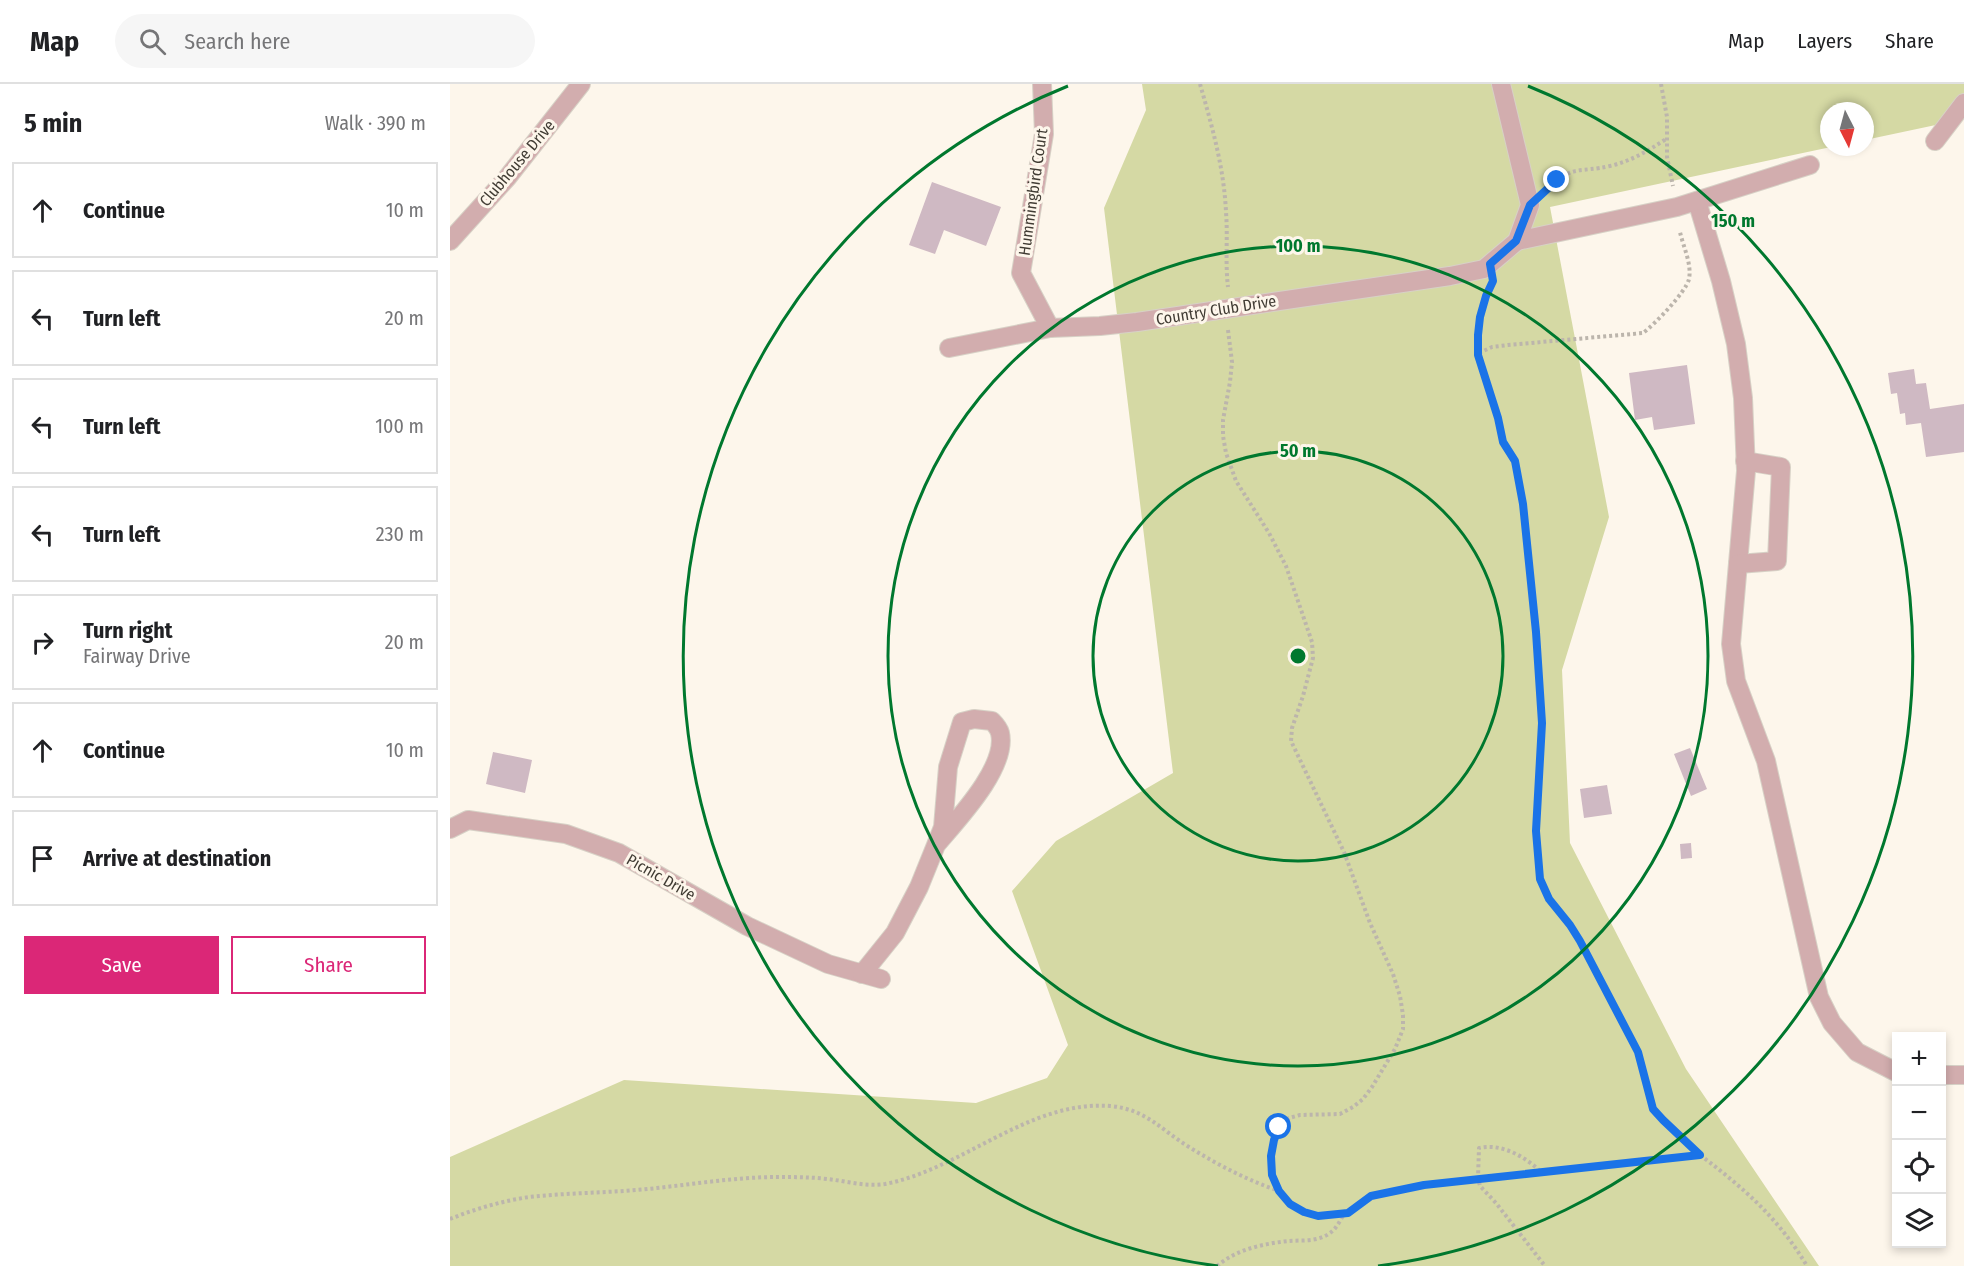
<!DOCTYPE html>
<meta charset="utf-8">
<style>
:root{--surface:#fff;--page:#f6f6f6;--text:#202124;--muted:#757577;--line:#e0e0e0;--accent:#db2777}
body{margin:0;font-family:"Fira Sans Condensed",sans-serif;background:var(--page);color:var(--text)}
.controls{position:absolute;right:18px;bottom:18px;display:grid;overflow:hidden;border-radius:0px;box-shadow:0 3px 9px #0003}
.controls button{width:54px;height:54px;display:grid;place-items:center;padding:0;border:0;border-bottom:2px solid var(--line);background:var(--surface);color:var(--text);font:30px sans-serif}
.compass{position:absolute;left:1370px;top:18px;width:54px;height:54px;border-radius:50%;background:var(--surface);box-shadow:0 3px 9px #0003;rotate:174deg}
.stop{position:absolute;width:18px;height:18px;margin:-14px;border:4px solid #1a73e8;border-radius:50%;background:#fff}
.stop.end{background:#1a73e8;border-color:#fff;box-shadow:0 2px 6px #0008}
.list{margin:0;padding:0;list-style:none}
h2{display:flex;justify-content:space-between;align-items:center;height:78px;margin:0;padding:0 24px;font-size:26px}
h2 small{font-size:20px;font-weight:400;color:var(--muted)}
.list li{display:grid;grid-template-columns:39px 1fr auto;gap:18px;align-items:center;box-sizing:border-box;height:96px;margin:0 12px 12px;padding:0 12px;border:2px solid var(--line);border-radius:0px}
.list b{display:block;font-size:22px;white-space:nowrap}
.list p{margin:0;font-size:20px;white-space:nowrap;color:var(--muted)}
.list em{font-size:20px;font-style:normal;color:var(--muted)}
.actions{display:flex;gap:12px;padding:18px 24px}
.actions a{flex:1;padding:14px 0;border:2px solid var(--accent);border-radius:0px;text-align:center;font-size:21px;color:var(--accent)}
.actions .main{background:var(--accent);color:#fff}
.icon{flex:none;width:33px;height:33px;fill:none;stroke:currentColor;stroke-width:2;stroke-linecap:round;stroke-linejoin:round}
.map{position:relative;flex:none;width:1514px;height:1182px;overflow:hidden}
header{display:flex;align-items:center;gap:36px;box-sizing:border-box;height:84px;padding:0 30px;background:var(--surface);border-bottom:2px solid var(--line)}
header strong{font-size:28px}
nav{display:flex;gap:33px;margin-inline-start:auto;font-size:21px}
.search{width:420px;height:54px;background:var(--page);display:flex;align-items:center;gap:15px;box-sizing:border-box;padding:0 21px;border-radius:33px;color:var(--muted);font-size:22px}
main{display:flex}
aside{flex:1;background:var(--surface)}
.map>svg:first-child{display:block}
.green{fill:#d5d9a4}
.building{fill:#cfb9c3}
.lines{fill:none;stroke-linecap:round;stroke-linejoin:round}
.minor-casing{stroke:#d7d1c6;stroke-width:20}
.path{stroke:#bcb5ac;stroke-width:4;stroke-dasharray:3 3;stroke-linecap:butt}
.minor{stroke:#d2adae;stroke-width:18}
.route{stroke:#1a73e8;stroke-width:8}
.ring{fill:none;stroke:#00782e;stroke-width:3}
.labels{text-anchor:middle;dominant-baseline:central;stroke-width:6;stroke-linejoin:round;paint-order:stroke}
.street-label{font-size:16px;fill:#413c34;stroke:#fdf6eb}
.centre{fill:#00782e;stroke:#fdf6eb;stroke-width:3}
.ring-label{font-size:18px;text-anchor:middle;font-weight:bold;fill:#00782e;stroke:#fdf6eb;stroke-width:6;stroke-linejoin:round;paint-order:stroke}
</style>
<header>
<strong>Map</strong>
<div class="search"><svg class="icon" aria-label="search" viewBox="0 0 24 24"><circle cx="10" cy="10" r="6"/><path d="M15 15l6 6"/></svg>Search here</div>
<nav><a>Map</a><a>Layers</a><a>Share</a></nav>
</header>
<main>
<aside>
<h2>5 min<small>Walk · 390 m</small></h2>
<ul class="list">
<li><svg class="icon" aria-label="ahead" viewBox="0 0 24 24"><path d="M12 20V5M6 11l6-6 6 6"/></svg><div><b>Continue</b></div><em>10 m</em></li>
<li><svg class="icon" aria-label="left" viewBox="0 0 24 24"><path d="M17 20v-9H6M10 6l-5 5 5 5"/></svg><div><b>Turn left</b></div><em>20 m</em></li>
<li><svg class="icon" aria-label="left" viewBox="0 0 24 24"><path d="M17 20v-9H6M10 6l-5 5 5 5"/></svg><div><b>Turn left</b></div><em>100 m</em></li>
<li><svg class="icon" aria-label="left" viewBox="0 0 24 24"><path d="M17 20v-9H6M10 6l-5 5 5 5"/></svg><div><b>Turn left</b></div><em>230 m</em></li>
<li><svg class="icon" aria-label="right" viewBox="0 0 24 24"><path d="M7 20v-9h11M14 6l5 5-5 5"/></svg><div><b>Turn right</b><p>Fairway Drive</p></div><em>20 m</em></li>
<li><svg class="icon" aria-label="ahead" viewBox="0 0 24 24"><path d="M12 20V5M6 11l6-6 6 6"/></svg><div><b>Continue</b></div><em>10 m</em></li>
<li><svg class="icon" aria-label="arrive" viewBox="0 0 24 24"><path d="M6 21V4h12l-3 4 3 4H6"/></svg><div><b>Arrive at destination</b></div></li>
</ul>
<div class="actions"><a class="main">Save</a><a>Share</a></div>
</aside>
<div class="map">
<svg width="1514" height="1182" viewBox="0 0 1514 1182">
<rect width="100%" height="100%" fill="#fdf6eb"/>
<path class="green" d="M 692,0 L 1514,0 L 1514,35 L 1415,56 L 1415,27 L 1379,27 L 1379,63 L 1381,63 L 1100,123 L 1159,433 L 1112,586 L 1120,759 L 1236,985 L 1369,1182 L 0,1182 L 0,1073 L 174,996 L 526,1019 L 597,994 L 618,961 L 562,807 L 606,757 L 723,689 L 654,124 L 696,26 Z"/>
<g class="building">
<path d="M 482,98 L 551,123 L 536,162 L 494,146 L 485,170 L 459,161 Z"/>
<path d="M 1237,281 L 1245,340 L 1204,346 L 1202,333 L 1185,336 L 1179,289 Z"/>
<path d="M 1464,285 L 1466,300 L 1476,299 L 1480,325 L 1514,320 L 1514,368 L 1476,373 L 1471,339 L 1456,341 L 1455,329 L 1450,330 L 1447,309 L 1441,310 L 1438,289 Z"/>
<path d="M 1240,664 L 1257,705 L 1241,712 L 1224,670 Z"/>
<path d="M 43,668 L 82,676 L 75,709 L 36,700 Z"/>
<path d="M 1157,701 L 1162,730 L 1134,734 L 1130,705 Z"/>
<path d="M 1241,759 L 1242,774 L 1231,775 L 1230,760 Z"/>
</g>
<g class="lines">
<defs>
<g id="minor">
<path d="M 592,0 L 594,50 L 571,189 L 600,244"/>
<path d="M 1485,57 L 1514,19"/>
<path d="M 1247,117 L 1271,197 L 1286,260 L 1293,314 L 1296,387 L 1281,560 L 1286,597 L 1316,677 L 1369,913 L 1382,939 L 1407,968 L 1446,988"/>
<path d="M 0,157 L 57,94 L 131,0"/>
<path d="M 1067,157 L 1227,123 L 1360,81"/>
<path d="M 499,264 L 600,244 L 650,242 L 687,238 L 1000,192 L 1034,185 L 1067,157 L 1080,121 L 1051,0"/>
<path d="M 1288,480 L 1327,477 L 1331,383 L 1295,377"/>
<path d="M 0,745 L 18,736 L 116,750 L 169,769 L 297,842 L 378,880 L 431,895"/>
<path d="M 412,890 L 445,849 L 469,803 L 486,761 L 493,743 L 498,683 L 512,638 L 524,635 L 542,637 C 545,640 549,645 550,649 C 558,683 507,736 486,761"/>
<path d="M 1492,991 L 1514,991"/>
</g>
</defs>
<use href="#minor" class="minor-casing"/>
<g class="path">
<path d="M 750,0 C 762,42 774,84 776,128 C 778,153 775,178 778,203"/>
<path d="M 1211,0 L 1217,33 L 1217,73 L 1223,102"/>
<path d="M 1098,104 C 1124,80 1130,89 1160,82 C 1181,77 1198,67 1216,55"/>
<path d="M 778,246 L 782,278 L 780,298 L 773,336 L 773,352 L 776,369 L 786,397 L 819,449 L 836,482 L 862,558 L 863,574 L 853,612 L 842,644 L 841,657 L 894,768 L 920,839 L 943,890 L 950,912 L 953,931 L 953,945 L 945,965 L 922,1003 L 913,1015 L 903,1023 L 890,1030 L 850,1031 L 839,1034 L 829,1043 L 824,1056 L 821,1072 L 822,1091 L 829,1107 L 840,1120 L 854,1128 L 868,1132 L 885,1131 L 899,1129 L 921,1112 L 974,1101 L 1250,1071 L 1213,1037 L 1203,1025 L 1188,968 L 1130,857 L 1120,841 L 1099,815 L 1090,795 L 1086,747 L 1092,639 L 1086,548 L 1070,397 L 1065,377 L 1053,358 L 1048,334 L 1028,271 L 1028,251 L 1031,233 L 1039,206"/>
<path d="M 1029,269 L 1042,263 L 1058,261 L 1193,249 C 1204,241 1236,208 1239,195 C 1242,180 1233,162 1230,148"/>
<path d="M 1250,1071 C 1294,1104 1329,1135 1357,1182"/>
<path d="M 1090,1087 C 1074,1072 1051,1059 1029,1064 L 1028,1094 L 1030,1102 L 1046,1119 L 1095,1182"/>
<path d="M 0,1135 C 25,1125 52,1117 79,1113 C 115,1109 151,1109 187,1106 C 233,1102 282,1093 327,1093 C 344,1093 360,1093 377,1095 C 396,1097 416,1103 435,1100 C 513,1085 579,1016 660,1022 C 696,1025 711,1046 739,1063 C 768,1081 797,1096 829,1107"/>
<path d="M 767,1182 C 787,1165 813,1160 838,1157 C 852,1156 868,1158 880,1149 C 886,1145 890,1137 894,1130"/>
</g>
<use href="#minor" class="minor"/>
</g>
<g class="lines">
<path class="route" d="M 829,1043 L 824,1056 L 821,1072 L 822,1091 L 829,1107 L 840,1120 L 854,1128 L 868,1132 L 898,1129 L 921,1112 L 974,1101 L 1250,1071 L 1213,1036 L 1203,1025 L 1188,968 L 1130,857 L 1120,841 L 1099,815 L 1090,795 L 1086,747 L 1092,639 L 1086,548 L 1073,420 L 1065,377 L 1053,358 L 1048,334 L 1028,271 L 1028,251 L 1030,233 L 1036,212 L 1043,197 L 1040,180 L 1066,157 L 1080,121 L 1107,96"/>
</g>
<g class="ring">
<circle cx="848" cy="572" r="205"/>
<circle cx="848" cy="572" r="410"/>
<path d="M768 1182A615 615 0 0 1 618 2M1078 2A615 615 0 0 1 928 1182"/>
</g>
<g class="labels">
<g class="street-label">
<text transform="translate(67 79) rotate(-50)">Clubhouse Drive</text>
<text transform="translate(583 108) rotate(-82)">Hummingbird Court</text>
<text transform="translate(766 226) rotate(-9)">Country Club Drive</text>
<text transform="translate(211 793) rotate(30)">Picnic Drive</text>
</g>
</g>
<circle cx="848" cy="572" r="9" class="centre"/>
<g class="ring-label">
<text x="1283" y="143">150 m</text>
<text x="848" y="168">100 m</text>
<text x="848" y="373">50 m</text>
</g>
</svg>
<div class="controls">
<button>+</button>
<button>−</button>
<button><svg class="icon" aria-label="locate" viewBox="0 0 24 24"><circle cx="12" cy="12" r="6"/><path d="M12 2v4M12 18v4M2 12h4M18 12h4"/></svg></button>
<button><svg class="icon" aria-label="layers" viewBox="0 0 24 24"><path d="M12 4l9 5-9 5-9-5zM3 14l9 5 9-5"/></svg></button>
</div>
<svg class="compass" viewBox="-18 -18 36 36"><path d="M0-13l5 13h-10z" fill="#e53935"/><path d="M0 13l5-13h-10z" fill="#757577"/></svg>
<div class="stop" style="left:829px;top:1043px"></div>
<div class="stop end" style="left:1107px;top:96px"></div>
</div>
</main>
